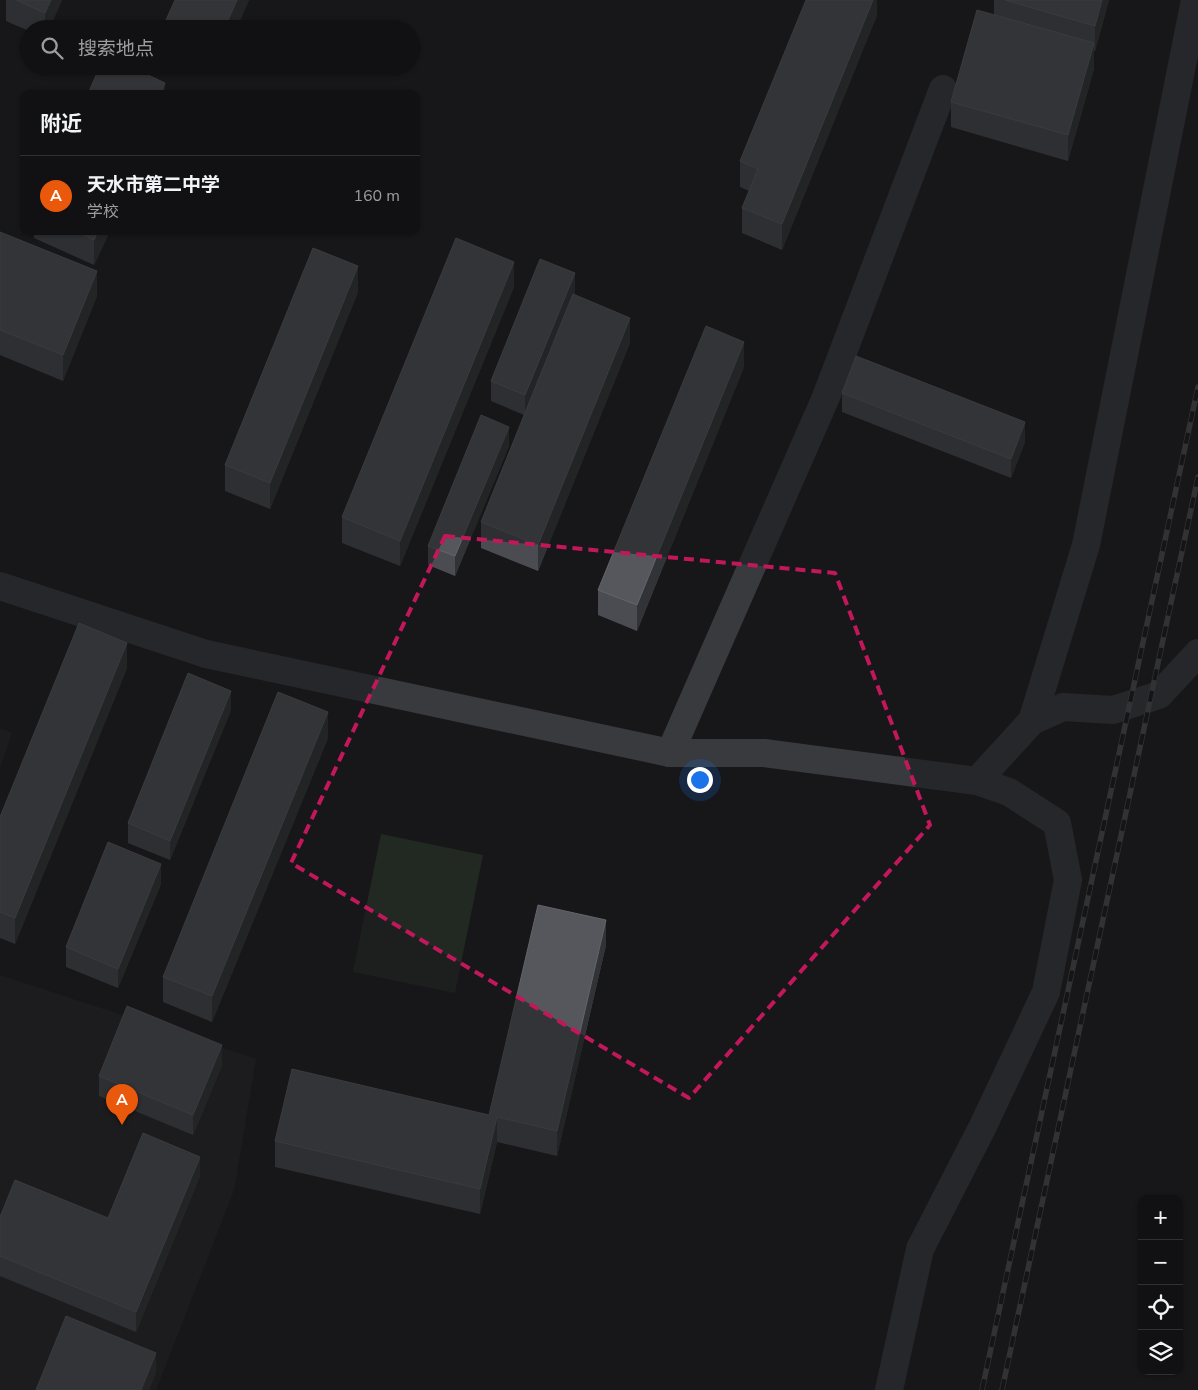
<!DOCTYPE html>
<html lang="zh">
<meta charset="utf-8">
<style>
:root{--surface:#111113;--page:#1a1a1c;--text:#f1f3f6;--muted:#9c9da0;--line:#303133;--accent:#ea580c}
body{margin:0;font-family:"Nunito Sans","Noto Sans SC",sans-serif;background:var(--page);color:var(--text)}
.controls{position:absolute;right:15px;bottom:15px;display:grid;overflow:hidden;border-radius:10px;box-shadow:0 1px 4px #0004}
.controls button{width:45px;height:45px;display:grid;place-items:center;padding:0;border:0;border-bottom:1px solid var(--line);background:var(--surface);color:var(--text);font:25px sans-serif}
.you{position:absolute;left:699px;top:779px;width:18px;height:18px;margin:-12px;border:4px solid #fff;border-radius:50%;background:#1a73e8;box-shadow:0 0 0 8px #1a73e833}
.badge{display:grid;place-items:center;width:32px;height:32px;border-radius:50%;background:var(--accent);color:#fff;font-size:16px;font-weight:700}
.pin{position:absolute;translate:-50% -41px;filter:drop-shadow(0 1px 2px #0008)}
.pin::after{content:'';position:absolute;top:26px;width:18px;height:15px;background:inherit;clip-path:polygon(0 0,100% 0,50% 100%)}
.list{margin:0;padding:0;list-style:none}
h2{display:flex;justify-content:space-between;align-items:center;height:65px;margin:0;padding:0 20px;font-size:21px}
h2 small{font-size:16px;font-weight:400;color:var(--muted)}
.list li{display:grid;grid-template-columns:32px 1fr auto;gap:15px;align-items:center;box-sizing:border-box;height:80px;padding:0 20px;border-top:1px solid var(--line)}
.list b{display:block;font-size:19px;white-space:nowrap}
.list p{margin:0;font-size:16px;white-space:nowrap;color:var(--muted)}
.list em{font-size:16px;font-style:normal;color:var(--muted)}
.icon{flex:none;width:28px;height:28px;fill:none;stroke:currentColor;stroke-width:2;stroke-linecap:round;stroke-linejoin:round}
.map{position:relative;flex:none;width:1198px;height:1390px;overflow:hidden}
.search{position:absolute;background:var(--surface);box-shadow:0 1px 4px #0004;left:20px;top:20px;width:400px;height:55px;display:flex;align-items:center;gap:12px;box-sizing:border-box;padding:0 18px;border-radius:28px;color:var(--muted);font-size:19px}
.panel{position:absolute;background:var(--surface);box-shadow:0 1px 4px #0004;left:20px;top:90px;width:400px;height:145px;border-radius:10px}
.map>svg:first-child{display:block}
.built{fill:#232326}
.green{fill:#222922}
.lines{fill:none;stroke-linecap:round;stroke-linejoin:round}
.minor{stroke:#393a3e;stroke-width:28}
.rail-casing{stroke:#505256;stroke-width:5.5}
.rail{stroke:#121214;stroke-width:4;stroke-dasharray:11;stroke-linecap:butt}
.wall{fill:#4b4c51}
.shaded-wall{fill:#323336}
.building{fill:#56575c;stroke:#63656a}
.marked{fill:none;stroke:#c2185b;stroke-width:4;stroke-dasharray:10 6;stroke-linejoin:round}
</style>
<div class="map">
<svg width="1198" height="1390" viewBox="0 0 1198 1390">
<rect width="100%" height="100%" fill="#171719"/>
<g class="built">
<path d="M 0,728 L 12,733 L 0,767 Z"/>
<path d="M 0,975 L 256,1059 L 234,1190 L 156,1390 L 0,1390 Z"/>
</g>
<path class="green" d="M 381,834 L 483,855 L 455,993 L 353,972 Z"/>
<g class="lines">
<g class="minor">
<path d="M 0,586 L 206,654 L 670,753 L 826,397 L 943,89"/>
<path d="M 1032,721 L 1086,545 L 1195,0"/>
<path d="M 670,753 L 764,753 L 977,781 L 1009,792 L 1057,823 L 1068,880 L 1046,992 L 983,1126 L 920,1249 L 889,1390"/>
<path d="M 977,781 L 1032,721 L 1063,707 L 1113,710 L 1159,695 L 1198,653"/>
</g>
<defs>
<g id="rail">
<path d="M 982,1390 L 1198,387"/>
<path d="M 1002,1390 L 1198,477"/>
</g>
</defs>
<use href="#rail" class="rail-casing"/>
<use href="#rail" class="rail"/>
</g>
<g class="wall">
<path d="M 6,0 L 62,0 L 49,29 L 29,29 L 29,31 L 6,21 Z"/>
<path d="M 249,0 L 236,29 L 166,29 L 166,20 Z"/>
<path d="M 877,0 L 877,15 L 782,250 L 742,233 L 742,208 L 749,191 L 740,187 L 740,161 Z"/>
<path d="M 994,0 L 1109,0 L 1095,51 L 1094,51 L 1094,69 L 1068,161 L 951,127 L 951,102 L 994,15 Z"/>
<path d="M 212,66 L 219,66 L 217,69 Z"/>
<path d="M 34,231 L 110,231 L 94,265 L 34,238 Z"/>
<path d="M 0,232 L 97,296 L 63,381 L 0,355 Z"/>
<path d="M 514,287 L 400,566 L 342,543 L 342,517 Z"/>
<path d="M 358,292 L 270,509 L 225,491 L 225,465 Z"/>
<path d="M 575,293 L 574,295 L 630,343 L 538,571 L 481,548 L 481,522 L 524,415 L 491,401 L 491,381 Z"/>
<path d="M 744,367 L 637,631 L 598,615 L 598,590 Z"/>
<path d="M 842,393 L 1025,442 L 1011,478 L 842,412 Z"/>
<path d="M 509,446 L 455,576 L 428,565 L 428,546 Z"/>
<path d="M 127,668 L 15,944 L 0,938 L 0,817 Z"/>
<path d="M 231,710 L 170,860 L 128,843 L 128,823 Z"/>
<path d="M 328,738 L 212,1022 L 163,1002 L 163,977 Z"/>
<path d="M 161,884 L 118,988 L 66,967 L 66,947 Z"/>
<path d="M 606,945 L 557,1156 L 497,1142 L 480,1214 L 275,1167 L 275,1141 L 489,1115 Z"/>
<path d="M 222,1065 L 193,1135 L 99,1096 L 99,1076 Z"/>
<path d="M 200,1176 L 136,1332 L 0,1276 L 0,1217 L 108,1218 Z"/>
</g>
<g class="shaded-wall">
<path d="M 51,0 L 62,0 L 49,29 L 45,29 L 45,13 Z"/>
<path d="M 237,0 L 249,0 L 236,29 L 224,29 Z"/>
<path d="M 873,0 L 877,0 L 877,15 L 782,250 L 782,224 Z"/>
<path d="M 1102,0 L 1109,0 L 1095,51 L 1095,26 Z"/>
<path d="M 1094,43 L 1094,69 L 1068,161 L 1068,135 Z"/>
<path d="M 165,83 L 165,94 L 160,94 Z"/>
<path d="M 98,231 L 110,231 L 94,265 L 94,240 Z"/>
<path d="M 514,262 L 514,287 L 400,566 L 400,541 Z"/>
<path d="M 358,266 L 358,292 L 270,509 L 270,483 Z"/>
<path d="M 97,271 L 97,296 L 63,381 L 63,355 Z"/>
<path d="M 575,273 L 575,293 L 525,415 L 525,395 Z"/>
<path d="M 630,318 L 630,343 L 538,571 L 538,545 Z"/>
<path d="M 744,342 L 744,367 L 637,631 L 637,605 Z"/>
<path d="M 1025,422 L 1025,442 L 1011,478 L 1011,459 Z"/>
<path d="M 509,427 L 509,446 L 455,576 L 455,556 Z"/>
<path d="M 127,643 L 127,668 L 15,944 L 15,918 Z"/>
<path d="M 231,691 L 231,710 L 170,860 L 170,841 Z"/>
<path d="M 328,712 L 328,738 L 212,1022 L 212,996 Z"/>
<path d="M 161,864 L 161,884 L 118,988 L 118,969 Z"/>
<path d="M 606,920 L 606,945 L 557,1156 L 557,1131 Z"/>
<path d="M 222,1045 L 222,1065 L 193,1135 L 193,1115 Z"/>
<path d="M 497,1117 L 497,1142 L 480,1214 L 480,1189 Z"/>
<path d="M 200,1157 L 200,1176 L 136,1332 L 136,1312 Z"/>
<path d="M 156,1353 L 156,1373 L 149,1390 L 141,1390 Z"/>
</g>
<g class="building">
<path d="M 16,0 L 51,0 L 45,13 Z"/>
<path d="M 175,0 L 237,0 L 224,29 L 185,29 L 166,20 Z"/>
<path d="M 806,0 L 873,0 L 782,224 L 742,208 L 758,169 L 740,161 Z"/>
<path d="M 1005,0 L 1102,0 L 1095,26 Z"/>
<path d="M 977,10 L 1094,43 L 1068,135 L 951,102 Z"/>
<path d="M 100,66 L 129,66 L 165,83 L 160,94 L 88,94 Z"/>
<path d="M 76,231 L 98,231 L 94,240 Z"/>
<path d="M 0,232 L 97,271 L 63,355 L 0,330 Z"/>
<path d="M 456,238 L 514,262 L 400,541 L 342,517 Z"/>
<path d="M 313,248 L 358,266 L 270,483 L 225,465 Z"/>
<path d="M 540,259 L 575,273 L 525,395 L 491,381 Z"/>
<path d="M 573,294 L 630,318 L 538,545 L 481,522 Z"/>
<path d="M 706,326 L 744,342 L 637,605 L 598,590 Z"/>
<path d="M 856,356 L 1025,422 L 1011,459 L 842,393 Z"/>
<path d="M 481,415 L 509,427 L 455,556 L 428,546 Z"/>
<path d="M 79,623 L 127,643 L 15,918 L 0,912 L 0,817 Z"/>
<path d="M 188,673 L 231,691 L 170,841 L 128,823 Z"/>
<path d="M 278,692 L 328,712 L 212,996 L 163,977 Z"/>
<path d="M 108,842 L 161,864 L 118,969 L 66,947 Z"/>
<path d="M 538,905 L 606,920 L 557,1131 L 497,1117 L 480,1189 L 275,1141 L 292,1069 L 489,1115 Z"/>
<path d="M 127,1006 L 222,1045 L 193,1115 L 99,1076 Z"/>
<path d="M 143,1133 L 200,1157 L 136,1312 L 0,1256 L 0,1217 L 15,1180 L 108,1218 Z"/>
<path d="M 66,1316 L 156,1353 L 141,1390 L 36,1390 Z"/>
</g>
<path d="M0 0H1198V1390H0ZM 445,536 L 835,573 L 930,825 L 689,1098 L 291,863 Z" fill="#171719" fill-opacity=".55" fill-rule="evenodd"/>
<path class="marked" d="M 445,536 L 835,573 L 930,825 L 689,1098 L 291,863 Z"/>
</svg>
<div class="controls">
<button>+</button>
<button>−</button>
<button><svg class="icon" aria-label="locate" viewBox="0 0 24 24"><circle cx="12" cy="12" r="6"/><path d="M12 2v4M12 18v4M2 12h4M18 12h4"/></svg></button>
<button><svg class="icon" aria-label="layers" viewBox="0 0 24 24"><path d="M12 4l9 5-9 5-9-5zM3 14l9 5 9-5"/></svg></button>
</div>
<div class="you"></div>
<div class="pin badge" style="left:122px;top:1125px">A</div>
<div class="search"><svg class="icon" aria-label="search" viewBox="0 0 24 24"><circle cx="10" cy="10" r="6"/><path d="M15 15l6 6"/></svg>搜索地点</div>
<section class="panel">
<h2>附近<small></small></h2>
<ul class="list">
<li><span class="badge">A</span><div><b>天水市第二中学</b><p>学校</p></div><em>160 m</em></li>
</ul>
</section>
</div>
